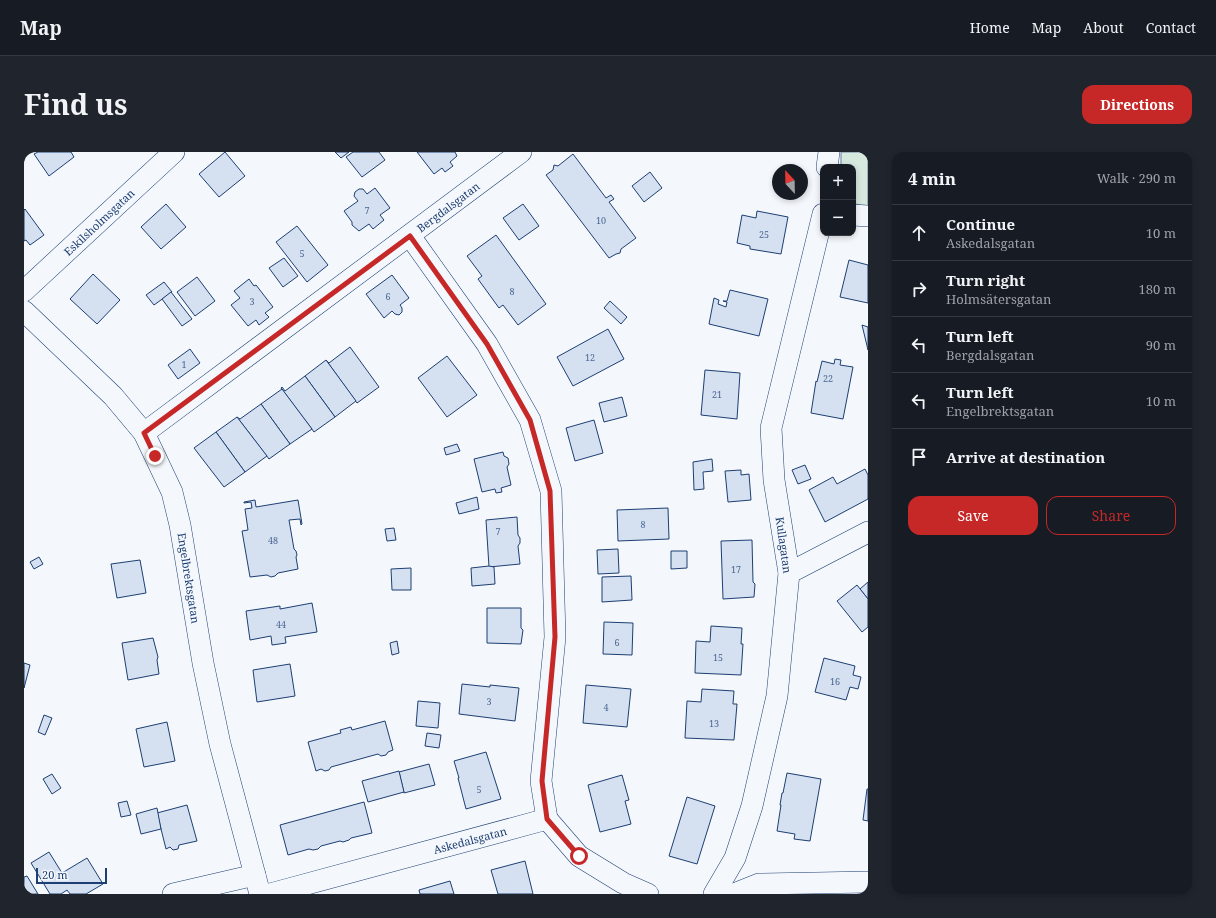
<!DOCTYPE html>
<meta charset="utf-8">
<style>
:root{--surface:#171b24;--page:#20242c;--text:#f1f3f6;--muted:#9ea1a6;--line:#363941;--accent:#c62828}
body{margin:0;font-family:"Noto Serif",serif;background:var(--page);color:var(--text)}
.controls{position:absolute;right:12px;top:12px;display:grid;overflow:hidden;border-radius:8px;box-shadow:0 2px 6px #0003}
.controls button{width:36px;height:36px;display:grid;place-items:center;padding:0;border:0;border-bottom:1px solid var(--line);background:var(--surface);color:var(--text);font:20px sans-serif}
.compass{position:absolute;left:748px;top:12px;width:36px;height:36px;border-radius:50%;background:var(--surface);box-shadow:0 2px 6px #0003;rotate:338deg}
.scale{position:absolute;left:12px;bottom:10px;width:71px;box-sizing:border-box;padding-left:4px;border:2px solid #1d3f73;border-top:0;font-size:11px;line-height:14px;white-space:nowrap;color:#1d3f73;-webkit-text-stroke:3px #f4f7fb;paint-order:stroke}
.stop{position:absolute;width:12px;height:12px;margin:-9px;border:3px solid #c62828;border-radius:50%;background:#fff}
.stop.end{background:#c62828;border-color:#fff;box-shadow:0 1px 4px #0008}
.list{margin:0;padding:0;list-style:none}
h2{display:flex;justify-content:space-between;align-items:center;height:52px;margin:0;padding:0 16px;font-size:17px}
h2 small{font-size:13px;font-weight:400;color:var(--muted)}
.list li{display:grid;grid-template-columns:26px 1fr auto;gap:12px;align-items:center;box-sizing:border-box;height:56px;padding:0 16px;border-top:1px solid var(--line)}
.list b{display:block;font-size:15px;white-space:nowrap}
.list p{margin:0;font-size:13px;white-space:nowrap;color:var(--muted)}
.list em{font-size:13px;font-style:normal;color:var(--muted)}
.actions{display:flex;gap:8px;padding:12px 16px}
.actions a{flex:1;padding:9px 0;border:1px solid var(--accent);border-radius:12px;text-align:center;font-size:14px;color:var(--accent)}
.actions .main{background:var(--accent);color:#fff}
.icon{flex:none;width:22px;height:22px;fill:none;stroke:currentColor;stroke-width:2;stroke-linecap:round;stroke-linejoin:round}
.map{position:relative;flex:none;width:844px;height:742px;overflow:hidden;border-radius:12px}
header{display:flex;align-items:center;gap:24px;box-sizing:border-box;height:56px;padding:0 20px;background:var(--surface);border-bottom:1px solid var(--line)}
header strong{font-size:19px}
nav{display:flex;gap:22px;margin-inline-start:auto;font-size:14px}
.intro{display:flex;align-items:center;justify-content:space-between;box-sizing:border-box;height:96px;padding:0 24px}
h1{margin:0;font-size:28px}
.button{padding:10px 18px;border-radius:12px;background:var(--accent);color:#fff;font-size:14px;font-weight:700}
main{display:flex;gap:24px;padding:0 24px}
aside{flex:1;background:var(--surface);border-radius:12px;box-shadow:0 2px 6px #0003}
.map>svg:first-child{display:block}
.green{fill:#d7e8df;stroke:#687fa3}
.building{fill:#d5e0f0;stroke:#1d3f73}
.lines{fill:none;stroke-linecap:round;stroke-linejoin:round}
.minor-casing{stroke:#1d3f73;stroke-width:22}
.minor{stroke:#f4f7fb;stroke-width:21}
.route{stroke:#c62828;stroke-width:5}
.labels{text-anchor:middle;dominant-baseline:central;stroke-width:3;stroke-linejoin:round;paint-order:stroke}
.number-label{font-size:9px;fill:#4b6792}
.street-label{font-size:11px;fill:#1d3f73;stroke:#f4f7fb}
</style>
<header>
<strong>Map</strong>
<nav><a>Home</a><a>Map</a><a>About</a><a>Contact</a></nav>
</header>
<div class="intro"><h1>Find us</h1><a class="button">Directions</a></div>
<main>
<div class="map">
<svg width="844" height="742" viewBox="0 0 844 742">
<rect width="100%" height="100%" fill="#f4f7fb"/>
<path class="green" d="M 817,0 L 844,0 L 844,55 L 841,55 L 829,51 L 829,15 L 817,15 Z"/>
<g class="building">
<path d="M 14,0 L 47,0 L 50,5 L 25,24 L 10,2 Z"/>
<path d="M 201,0 L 221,24 L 195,45 L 175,22 Z"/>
<path d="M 311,0 L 325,0 L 317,6 Z"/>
<path d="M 329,0 L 355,0 L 361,8 L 338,25 L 322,5 Z"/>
<path d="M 393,0 L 431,0 L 433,4 L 426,10 L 429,14 L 421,20 L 418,16 L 410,22 Z"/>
<path d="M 549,2 L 582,46 L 587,43 L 590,47 L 585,50 L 612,86 L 597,97 L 596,101 L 592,102 L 585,106 L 522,23 L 529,18 L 530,13 L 534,14 Z"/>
<path d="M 626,20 L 638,36 L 620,50 L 608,34 Z"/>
<path d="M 351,36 L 366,56 L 356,63 L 360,68 L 349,77 L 345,72 L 335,79 L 328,73 L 328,70 L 320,59 L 334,49 L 330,44 L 331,40 L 335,37 L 339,37 L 343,42 Z"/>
<path d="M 142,52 L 162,75 L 137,97 L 117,75 Z"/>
<path d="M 499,52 L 515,74 L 495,88 L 479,66 Z"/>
<path d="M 1,57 L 20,83 L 6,93 L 2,88 L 0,89 L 0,58 Z"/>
<path d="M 733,59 L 764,65 L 757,102 L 726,97 L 726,94 L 713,91 L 718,63 L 732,66 Z"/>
<path d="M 273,74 L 304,113 L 283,130 L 252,90 Z"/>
<path d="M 472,83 L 522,152 L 494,173 L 479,153 L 475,156 L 454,127 L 458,124 L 443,104 Z"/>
<path d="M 260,106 L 274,124 L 259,135 L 245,116 Z"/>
<path d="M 825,108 L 844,113 L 844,151 L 816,145 Z"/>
<path d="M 69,122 L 96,148 L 73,172 L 46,147 Z"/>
<path d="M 368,123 L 385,146 L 376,153 L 378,156 L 378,160 L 375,163 L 371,162 L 368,159 L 360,166 L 342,142 Z"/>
<path d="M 173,125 L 191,149 L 171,164 L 153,140 Z"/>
<path d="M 225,127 L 230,134 L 232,133 L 249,155 L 241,161 L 245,165 L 235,173 L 232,168 L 224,174 L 207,153 L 216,146 L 210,139 Z"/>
<path d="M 140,130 L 148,140 L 130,153 L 122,143 Z"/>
<path d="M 706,138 L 744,147 L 735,184 L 685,172 L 690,146 L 695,148 L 694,152 L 702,155 L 703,150 L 699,149 L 703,149 Z"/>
<path d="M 147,140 L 168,167 L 158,174 L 138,147 Z"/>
<path d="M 586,149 L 603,165 L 597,172 L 580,156 Z"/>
<path d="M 838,173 L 844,175 L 844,198 Z"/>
<path d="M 584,177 L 600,207 L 549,234 L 533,205 Z"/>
<path d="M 326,195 L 355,235 L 333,251 L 302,208 L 305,211 Z"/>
<path d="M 166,197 L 176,211 L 154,227 L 144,213 Z"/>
<path d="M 423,204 L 453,243 L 423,265 L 394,226 Z"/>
<path d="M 811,207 L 817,208 L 816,213 L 829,215 L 819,267 L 787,261 L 792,229 L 793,230 L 798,209 L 810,212 Z"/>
<path d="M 302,208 L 332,249 L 311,265 L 281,224 Z"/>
<path d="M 681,218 L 716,221 L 713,267 L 677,263 Z"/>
<path d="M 281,224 L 311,265 L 290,280 L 257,236 L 258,235 L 261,239 Z"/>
<path d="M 258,237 L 288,277 L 266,292 L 237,252 Z"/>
<path d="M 598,245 L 603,264 L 580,270 L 575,251 Z"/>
<path d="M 237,252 L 266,292 L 245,307 L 213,265 L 216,267 Z"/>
<path d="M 213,265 L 243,304 L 221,320 L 192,280 Z"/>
<path d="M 570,268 L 579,301 L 551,309 L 542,276 Z"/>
<path d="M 192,280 L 221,320 L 200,335 L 170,296 Z"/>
<path d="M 433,292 L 436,299 L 422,303 L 420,296 Z"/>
<path d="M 479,300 L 480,304 L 484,306 L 485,312 L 483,315 L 487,333 L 477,336 L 478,340 L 472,341 L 471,337 L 458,340 L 450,307 Z"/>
<path d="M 688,307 L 689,319 L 679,320 L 680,337 L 670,338 L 669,310 Z"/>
<path d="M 781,313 L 787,327 L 774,332 L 768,318 Z"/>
<path d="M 841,317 L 844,323 L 844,347 L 801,370 L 785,338 L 809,325 L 813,332 Z"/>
<path d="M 717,318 L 717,323 L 725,322 L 727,348 L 704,350 L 701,319 Z"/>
<path d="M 453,345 L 455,357 L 435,362 L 432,351 Z"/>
<path d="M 231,348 L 232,355 L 274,348 L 278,372 L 277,373 L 276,367 L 265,368 L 270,397 L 272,399 L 273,403 L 272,405 L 274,417 L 254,421 L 251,424 L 247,425 L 243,423 L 226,425 L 218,379 L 224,378 L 221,357 L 228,356 L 227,350 L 220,351 L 220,350 Z"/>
<path d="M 644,356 L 645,387 L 594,389 L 593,358 Z"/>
<path d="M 493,365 L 494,383 L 496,386 L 496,391 L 494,394 L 496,412 L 465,415 L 462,368 Z"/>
<path d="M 370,376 L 372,388 L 363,389 L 361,377 Z"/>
<path d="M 728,388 L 729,430 L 731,432 L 730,445 L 699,447 L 697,389 Z"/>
<path d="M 594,397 L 595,421 L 574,422 L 573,398 Z"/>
<path d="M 647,399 L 663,399 L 663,416 L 647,417 Z"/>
<path d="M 15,405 L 19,412 L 10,417 L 6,410 Z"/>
<path d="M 116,408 L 122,441 L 93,446 L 87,412 Z"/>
<path d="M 465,414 L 470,415 L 471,432 L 448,434 L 447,416 Z"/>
<path d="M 387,416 L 387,438 L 368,438 L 367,417 Z"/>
<path d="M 607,424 L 608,448 L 578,450 L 578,425 Z"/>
<path d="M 844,430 L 844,447 L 836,437 Z"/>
<path d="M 833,433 L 844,447 L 844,475 L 838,480 L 813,449 Z"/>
<path d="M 288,451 L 293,480 L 261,485 L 262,491 L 248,493 L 247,484 L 226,488 L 222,459 L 256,454 L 256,457 Z"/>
<path d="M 463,456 L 497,456 L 497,476 L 499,478 L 497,492 L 463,491 Z"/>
<path d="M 580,470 L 609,471 L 608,503 L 579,502 Z"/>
<path d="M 687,474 L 718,476 L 717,492 L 719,492 L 717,523 L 671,521 L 672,489 L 686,490 Z"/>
<path d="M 129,486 L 134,505 L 133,508 L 135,522 L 104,528 L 98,491 Z"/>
<path d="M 373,489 L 375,501 L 368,503 L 366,491 Z"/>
<path d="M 800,506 L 831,514 L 829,523 L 837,525 L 834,537 L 826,535 L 822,548 L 791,540 Z"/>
<path d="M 0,511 L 6,513 L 0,536 Z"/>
<path d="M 266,512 L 271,544 L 233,550 L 229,518 Z"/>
<path d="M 438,532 L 466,535 L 466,533 L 495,536 L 491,569 L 435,562 Z"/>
<path d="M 562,533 L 607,537 L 603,575 L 559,571 Z"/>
<path d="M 678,537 L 710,539 L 709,552 L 713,552 L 710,588 L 661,586 L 663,549 L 677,550 Z"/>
<path d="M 394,549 L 416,551 L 414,576 L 392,574 Z"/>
<path d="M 20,563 L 28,566 L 21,583 L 14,580 Z"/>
<path d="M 361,569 L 369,598 L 364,600 L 362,603 L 357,604 L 354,602 L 307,615 L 305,618 L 301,619 L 297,617 L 292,619 L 284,590 L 317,581 L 316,578 L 327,575 L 328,578 Z"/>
<path d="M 143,570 L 151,609 L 120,615 L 112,577 Z"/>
<path d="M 403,581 L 417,583 L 415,596 L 401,594 Z"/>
<path d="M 462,600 L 477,647 L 442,657 L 434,626 L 435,626 L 430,609 Z"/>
<path d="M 405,612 L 411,633 L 380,641 L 375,620 Z"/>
<path d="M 375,619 L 380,640 L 344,650 L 338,629 Z"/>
<path d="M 763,621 L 797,627 L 786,689 L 770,687 L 771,682 L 753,679 L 757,653 L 756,653 L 758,641 L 759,641 Z"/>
<path d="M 28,622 L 37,636 L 28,642 L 19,627 Z"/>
<path d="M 598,623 L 605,648 L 601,649 L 607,672 L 576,680 L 564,633 Z"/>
<path d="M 843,637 L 844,637 L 844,669 L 839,668 Z"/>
<path d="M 663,645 L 691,654 L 673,712 L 645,704 Z"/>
<path d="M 103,649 L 107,663 L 97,665 L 94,651 Z"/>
<path d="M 340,650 L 348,681 L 327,686 L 325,688 L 319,690 L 316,689 L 297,694 L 294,697 L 289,698 L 285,697 L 264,703 L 256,673 Z"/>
<path d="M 163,653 L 173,689 L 155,693 L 154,697 L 149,698 L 146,695 L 142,697 L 133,661 Z"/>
<path d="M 133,656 L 137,677 L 117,682 L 112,662 Z"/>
<path d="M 25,700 L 38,721 L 63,706 L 79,732 L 62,742 L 46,742 L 43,738 L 37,742 L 26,742 L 7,711 Z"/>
<path d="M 501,709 L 509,742 L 474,742 L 467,718 Z"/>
<path d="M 3,724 L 14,742 L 0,742 L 0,725 Z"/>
<path d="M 426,729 L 430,742 L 396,742 L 395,738 Z"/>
</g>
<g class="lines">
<defs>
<g id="minor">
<path d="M 803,15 L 805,0"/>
<path d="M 829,63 L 844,64"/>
<path d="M 386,84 L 463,192 L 506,268 L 527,339 L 531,485 L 517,629 L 523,667"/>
<path d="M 0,139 L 150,0"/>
<path d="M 0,159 L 89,244 L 120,281 L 148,340 L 156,373 L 179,511 L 196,592 L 236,742"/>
<path d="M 120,281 L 497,0"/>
<path d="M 765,421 L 844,380"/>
<path d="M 149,742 L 231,723"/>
<path d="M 246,742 L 523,667 L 555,704 L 599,731 L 624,742"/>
<path d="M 690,742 L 711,706 L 728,654 L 753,544 L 765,421 L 750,328 L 747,276 L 799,62"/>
<path d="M 710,742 L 735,732 L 844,730"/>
</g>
</defs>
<use href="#minor" class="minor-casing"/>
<use href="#minor" class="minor"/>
</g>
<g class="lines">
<path class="route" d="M 131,304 L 120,281 L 386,84 L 463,192 L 506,268 L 526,339 L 531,485 L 518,629 L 523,667 L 555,704"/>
</g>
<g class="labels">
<g class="number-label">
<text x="343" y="58">7</text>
<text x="577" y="68">10</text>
<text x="740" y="82">25</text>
<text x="278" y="101">5</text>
<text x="488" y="139">8</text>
<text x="364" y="144">6</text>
<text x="228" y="149">3</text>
<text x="566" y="205">12</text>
<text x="160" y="212">1</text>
<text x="804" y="226">22</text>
<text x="693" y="242">21</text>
<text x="619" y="372">8</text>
<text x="474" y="379">7</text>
<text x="249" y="388">48</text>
<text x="712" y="417">17</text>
<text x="257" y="472">44</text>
<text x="593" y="490">6</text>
<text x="694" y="505">15</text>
<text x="811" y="529">16</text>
<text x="465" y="549">3</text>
<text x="582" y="555">4</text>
<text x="690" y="571">13</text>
<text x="455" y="637">5</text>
</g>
<g class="street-label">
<text transform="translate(424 55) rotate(-37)">Bergdalsgatan</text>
<text transform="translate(75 70) rotate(-43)">Eskilsholmsgatan</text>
<text transform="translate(760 393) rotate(82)">Kullagatan</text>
<text transform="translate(165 426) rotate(81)">Engelbrektsgatan</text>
<text transform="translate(446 688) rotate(-15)">Askedalsgatan</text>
</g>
</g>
</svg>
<div class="controls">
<button>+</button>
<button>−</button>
</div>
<svg class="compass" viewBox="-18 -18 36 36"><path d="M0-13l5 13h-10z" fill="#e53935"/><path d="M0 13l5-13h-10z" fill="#9ea1a6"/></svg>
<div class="scale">20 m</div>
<div class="stop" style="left:555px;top:704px"></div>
<div class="stop end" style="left:131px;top:304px"></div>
</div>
<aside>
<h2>4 min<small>Walk · 290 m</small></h2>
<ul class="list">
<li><svg class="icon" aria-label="ahead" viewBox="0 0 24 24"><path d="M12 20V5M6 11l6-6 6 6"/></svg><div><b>Continue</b><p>Askedalsgatan</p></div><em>10 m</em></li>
<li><svg class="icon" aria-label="right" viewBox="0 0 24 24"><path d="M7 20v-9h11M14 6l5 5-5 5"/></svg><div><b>Turn right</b><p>Holmsätersgatan</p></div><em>180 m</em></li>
<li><svg class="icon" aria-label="left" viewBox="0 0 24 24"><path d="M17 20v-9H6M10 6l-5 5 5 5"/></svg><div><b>Turn left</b><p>Bergdalsgatan</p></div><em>90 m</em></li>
<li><svg class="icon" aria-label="left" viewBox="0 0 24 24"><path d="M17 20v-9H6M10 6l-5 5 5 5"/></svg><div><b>Turn left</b><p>Engelbrektsgatan</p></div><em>10 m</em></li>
<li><svg class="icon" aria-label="arrive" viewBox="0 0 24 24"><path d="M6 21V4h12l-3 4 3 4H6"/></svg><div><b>Arrive at destination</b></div></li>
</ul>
<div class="actions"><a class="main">Save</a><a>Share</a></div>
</aside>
</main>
